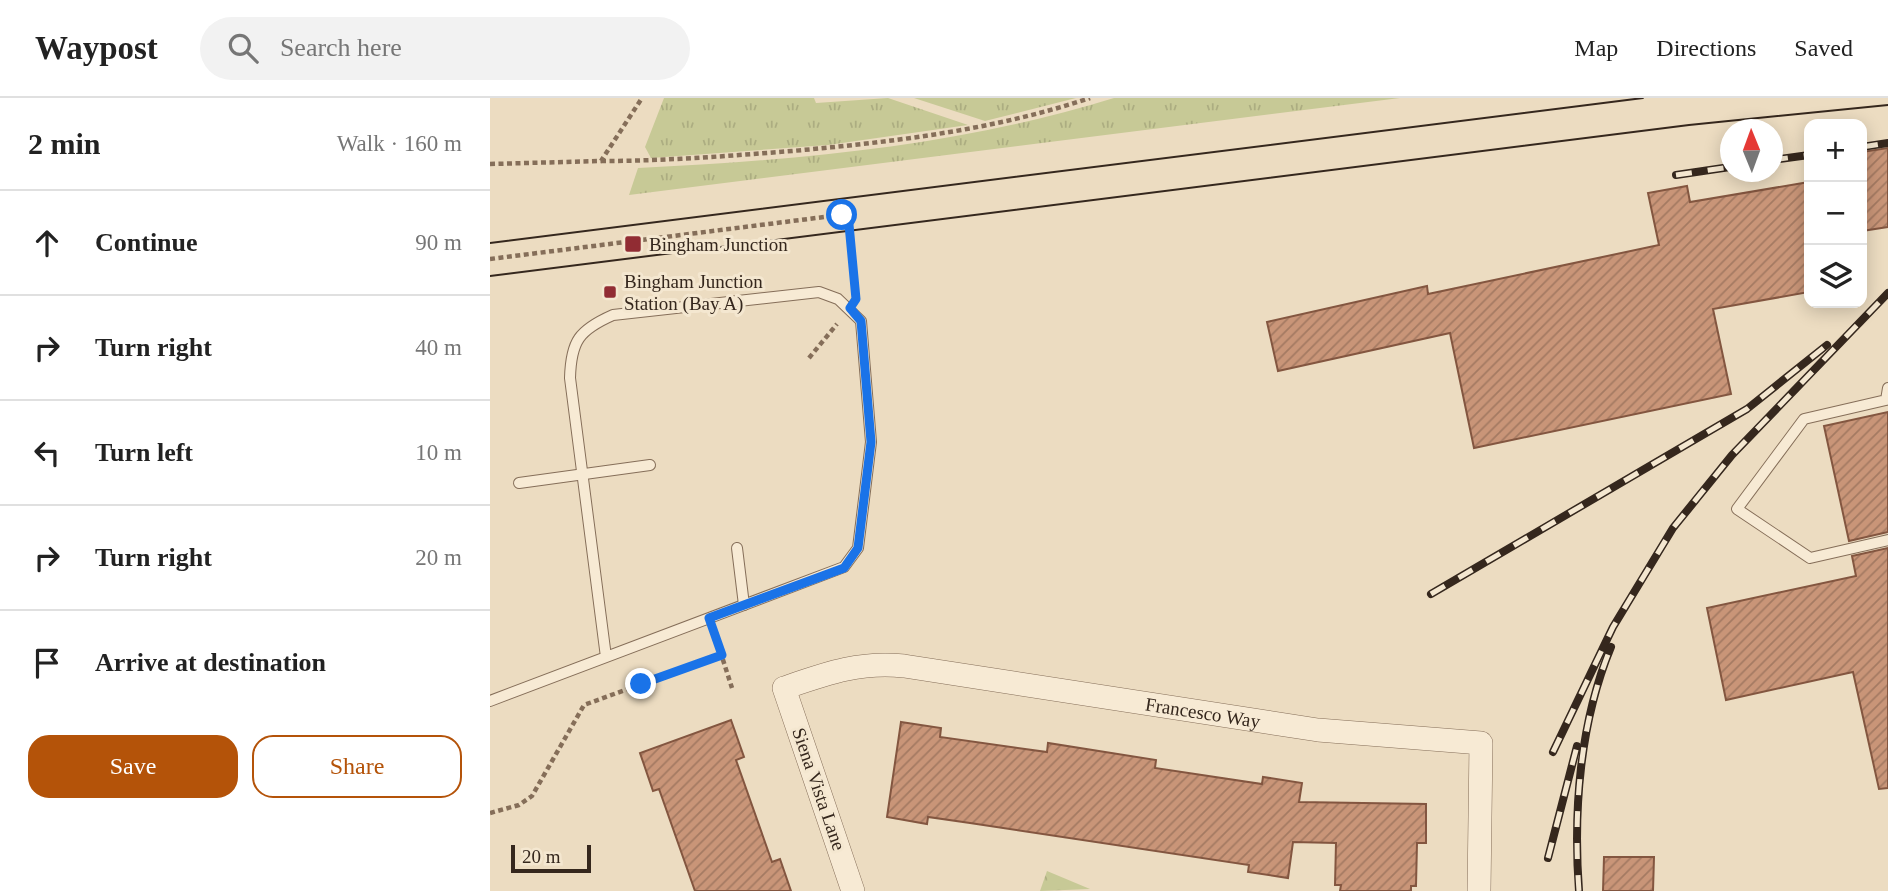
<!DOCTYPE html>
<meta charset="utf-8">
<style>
:root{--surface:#fff;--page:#f2f2f2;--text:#222;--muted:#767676;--line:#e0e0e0;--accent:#b45309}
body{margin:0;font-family:"Times New Roman",serif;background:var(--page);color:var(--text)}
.controls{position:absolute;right:21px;top:21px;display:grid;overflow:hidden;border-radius:14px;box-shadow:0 4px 18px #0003}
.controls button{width:63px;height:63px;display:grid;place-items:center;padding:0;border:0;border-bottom:2px solid var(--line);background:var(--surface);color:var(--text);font:35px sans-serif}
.compass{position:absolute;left:1230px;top:21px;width:63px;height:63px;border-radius:50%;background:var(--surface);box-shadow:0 4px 18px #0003;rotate:359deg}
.scale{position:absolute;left:21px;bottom:18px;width:80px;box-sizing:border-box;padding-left:7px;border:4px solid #35271d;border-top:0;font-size:19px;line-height:24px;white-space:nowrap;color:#35271d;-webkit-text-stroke:5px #f4e7d0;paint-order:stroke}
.stop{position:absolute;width:21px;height:21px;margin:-16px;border:5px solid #1a73e8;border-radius:50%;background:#fff}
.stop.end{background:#1a73e8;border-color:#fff;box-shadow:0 2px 7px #0008}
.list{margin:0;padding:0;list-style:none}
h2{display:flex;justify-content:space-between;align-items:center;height:91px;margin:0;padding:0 28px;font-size:30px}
h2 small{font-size:23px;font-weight:400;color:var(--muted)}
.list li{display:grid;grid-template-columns:46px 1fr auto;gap:21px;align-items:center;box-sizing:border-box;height:105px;padding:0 28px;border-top:2px solid var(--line)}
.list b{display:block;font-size:26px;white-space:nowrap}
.list em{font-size:23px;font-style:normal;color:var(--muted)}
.actions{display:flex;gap:14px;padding:21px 28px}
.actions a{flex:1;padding:16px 0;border:2px solid var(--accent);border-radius:21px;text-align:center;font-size:24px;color:var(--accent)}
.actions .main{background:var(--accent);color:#fff}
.icon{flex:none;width:38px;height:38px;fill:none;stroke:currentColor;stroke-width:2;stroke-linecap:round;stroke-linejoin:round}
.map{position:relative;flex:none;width:1398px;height:793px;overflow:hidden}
header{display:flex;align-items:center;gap:42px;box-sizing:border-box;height:98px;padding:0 35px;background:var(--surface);border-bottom:2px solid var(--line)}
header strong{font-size:33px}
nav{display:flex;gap:38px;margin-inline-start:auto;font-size:24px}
.search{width:490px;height:63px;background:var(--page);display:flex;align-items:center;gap:18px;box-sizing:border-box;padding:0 24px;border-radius:38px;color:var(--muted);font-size:26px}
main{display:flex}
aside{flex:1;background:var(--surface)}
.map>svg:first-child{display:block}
.grass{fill:url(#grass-tufts)}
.forest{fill:url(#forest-crowns)}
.building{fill:url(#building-hatch);stroke:#835640;stroke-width:2}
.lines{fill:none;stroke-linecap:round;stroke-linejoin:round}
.service-casing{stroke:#856e59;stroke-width:12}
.minor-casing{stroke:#856e59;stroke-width:24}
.path{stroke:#856e59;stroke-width:4.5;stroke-dasharray:5 3.5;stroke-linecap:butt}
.service{stroke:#f7ead4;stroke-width:10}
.minor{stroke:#f7ead4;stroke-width:23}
.tram{stroke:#35271d;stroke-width:2}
.rail-casing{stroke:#35271d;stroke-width:8}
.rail{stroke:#f4e7d0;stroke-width:5;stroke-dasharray:16;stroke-linecap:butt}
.route{stroke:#1a73e8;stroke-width:9}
.poi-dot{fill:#912c33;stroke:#f4e7d0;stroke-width:2.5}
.labels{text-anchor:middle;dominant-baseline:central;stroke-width:6;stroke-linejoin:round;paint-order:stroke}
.poi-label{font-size:19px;fill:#35271d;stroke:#f4e7d0;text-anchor:start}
.street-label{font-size:19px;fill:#35271d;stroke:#f4e7d0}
</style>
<header>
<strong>Waypost</strong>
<div class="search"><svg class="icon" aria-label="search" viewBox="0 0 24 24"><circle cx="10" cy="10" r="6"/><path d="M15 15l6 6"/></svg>Search here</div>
<nav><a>Map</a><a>Directions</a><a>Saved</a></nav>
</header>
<main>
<aside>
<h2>2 min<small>Walk · 160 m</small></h2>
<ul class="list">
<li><svg class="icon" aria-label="ahead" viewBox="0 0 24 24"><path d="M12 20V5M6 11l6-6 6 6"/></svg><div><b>Continue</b></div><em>90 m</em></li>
<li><svg class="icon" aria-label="right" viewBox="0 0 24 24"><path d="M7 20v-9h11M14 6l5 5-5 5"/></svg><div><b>Turn right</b></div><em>40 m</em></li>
<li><svg class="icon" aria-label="left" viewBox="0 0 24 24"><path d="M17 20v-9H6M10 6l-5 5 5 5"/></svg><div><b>Turn left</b></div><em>10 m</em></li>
<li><svg class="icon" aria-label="right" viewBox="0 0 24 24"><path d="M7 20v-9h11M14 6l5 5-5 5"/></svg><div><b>Turn right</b></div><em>20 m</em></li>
<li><svg class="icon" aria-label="arrive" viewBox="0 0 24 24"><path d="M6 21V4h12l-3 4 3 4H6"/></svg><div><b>Arrive at destination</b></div></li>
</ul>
<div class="actions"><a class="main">Save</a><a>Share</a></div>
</aside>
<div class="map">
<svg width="1398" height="793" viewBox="0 0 1398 793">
<defs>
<pattern id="grass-tufts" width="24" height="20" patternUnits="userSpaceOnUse" patternTransform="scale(1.75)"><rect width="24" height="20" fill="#c7c996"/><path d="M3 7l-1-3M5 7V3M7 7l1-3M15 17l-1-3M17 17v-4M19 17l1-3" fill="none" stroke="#acad81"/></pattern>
<pattern id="forest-crowns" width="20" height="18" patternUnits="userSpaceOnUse" patternTransform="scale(1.75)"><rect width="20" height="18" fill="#c7c996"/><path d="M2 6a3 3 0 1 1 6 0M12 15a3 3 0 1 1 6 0" fill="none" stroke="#acad81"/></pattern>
<pattern id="building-hatch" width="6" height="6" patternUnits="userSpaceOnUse" patternTransform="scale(1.75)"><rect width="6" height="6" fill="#c99578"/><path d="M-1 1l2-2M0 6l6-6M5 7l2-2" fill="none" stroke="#a47a62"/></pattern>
</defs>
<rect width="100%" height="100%" fill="#ecdcc1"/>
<g class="grass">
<path d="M 174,0 L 324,0 L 326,5 L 398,0 L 478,27 L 338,47 L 161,60 L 155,49 Z"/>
<path d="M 424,0 L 586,0 L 495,23 Z"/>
<path d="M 624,0 L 910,0 L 139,97 L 148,70 C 310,62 468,48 624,0 Z"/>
</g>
<path class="forest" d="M 557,773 L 600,791 L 550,793 Z"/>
<g class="building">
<path d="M 1398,50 L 1398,129 L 1372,133 L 1372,54 Z"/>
<path d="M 1319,84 L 1319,194 L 1223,211 L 1241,296 L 984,350 L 960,235 L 788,273 L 777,224 L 937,188 L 938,196 L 1169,147 L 1158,95 L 1197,88 L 1200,104 Z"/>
<path d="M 1398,314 L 1398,434 L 1359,443 L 1334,328 Z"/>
<path d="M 1398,450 L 1398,690 L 1389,691 L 1363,574 L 1236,602 L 1217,510 L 1366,478 L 1362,458 Z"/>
<path d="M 241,622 L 254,659 L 246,662 L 282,764 L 290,761 L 301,793 L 205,793 L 169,691 L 163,693 L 150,655 Z"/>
<path d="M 411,624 L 451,630 L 450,639 L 557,654 L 558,645 L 666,662 L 665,670 L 772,686 L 773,679 L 812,685 L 809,704 L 936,706 L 936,745 L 927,745 L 926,788 L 921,788 L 921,793 L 850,793 L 851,787 L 845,787 L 846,745 L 803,744 L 798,780 L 758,774 L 759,767 L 480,725 L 438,719 L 437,726 L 397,719 Z"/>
<path d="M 1114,759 L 1164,759 L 1163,793 L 1113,793 Z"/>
</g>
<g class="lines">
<defs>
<g id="service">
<path d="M 1398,290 L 1396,302 L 1314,321 L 1247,411 L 1320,460 L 1398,442"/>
<path d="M 29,385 L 160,367"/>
<path d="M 247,450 L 254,507"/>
<path d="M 0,603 L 354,469 L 368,450 L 381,344 L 371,223 L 348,201 L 329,194 L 123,217 C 89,232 81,243 80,280 L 116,559"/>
</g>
<g id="minor">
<path id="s1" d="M 363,793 L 294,590 C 335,576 370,563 414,568 L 828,632 L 991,645 L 989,793"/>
</g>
</defs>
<use href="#service" class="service-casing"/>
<use href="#minor" class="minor-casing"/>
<g class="path">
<path d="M 111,63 C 175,63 238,58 302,53 C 403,44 504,32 600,0"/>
<path d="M 0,66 L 111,63 L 152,0"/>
<path d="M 0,161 L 358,116 L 365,192"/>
<path d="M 319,260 L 347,226"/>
<path d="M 225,537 L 242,590"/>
<path d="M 0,715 L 29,707 L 42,698 L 94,607 L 231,557"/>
</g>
<use href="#service" class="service"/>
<use href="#minor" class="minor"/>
<g class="tram">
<path d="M 0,145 L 1153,0"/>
<path d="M 0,178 L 1199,27 L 1398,7"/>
</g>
<defs>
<g id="rail">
<path d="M 1372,49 L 1398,45"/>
<path d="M 1282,62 L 1319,57"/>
<path d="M 1186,77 L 1240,69"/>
<path d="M 941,496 L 1257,311 L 1337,247"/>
<path d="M 1063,654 L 1123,529 L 1183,430 L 1242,357 L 1398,195"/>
<path d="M 1058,760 L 1087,648"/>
<path d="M 1089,793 C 1083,712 1090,624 1121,549"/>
</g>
</defs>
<use href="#rail" class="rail-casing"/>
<use href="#rail" class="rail"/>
</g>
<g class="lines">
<path class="route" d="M 151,586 L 232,557 L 219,520 L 354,470 L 368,450 L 381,344 L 371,223 L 360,210 L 366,201 L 358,116 L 352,117"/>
</g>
<g class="poi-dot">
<rect x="134" y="137" width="18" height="18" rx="3.5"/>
<rect x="113" y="187" width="14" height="14" rx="3.5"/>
</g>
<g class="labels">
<g class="poi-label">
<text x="159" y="146">Bingham Junction</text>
<text x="134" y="183">Bingham Junction<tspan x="134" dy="22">Station (Bay A)</tspan></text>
</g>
<g class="street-label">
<text stroke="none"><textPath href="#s1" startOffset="640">Francesco Way</textPath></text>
<text transform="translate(329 691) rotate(71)">Siena Vista Lane</text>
</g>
</g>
</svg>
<div class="controls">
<button>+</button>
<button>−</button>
<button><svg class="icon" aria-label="layers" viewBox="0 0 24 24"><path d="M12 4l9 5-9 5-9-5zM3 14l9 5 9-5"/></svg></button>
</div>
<svg class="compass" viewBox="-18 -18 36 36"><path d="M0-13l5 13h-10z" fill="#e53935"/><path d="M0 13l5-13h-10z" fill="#767676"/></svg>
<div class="scale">20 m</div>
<div class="stop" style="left:352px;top:117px"></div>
<div class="stop end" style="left:151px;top:586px"></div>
</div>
</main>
